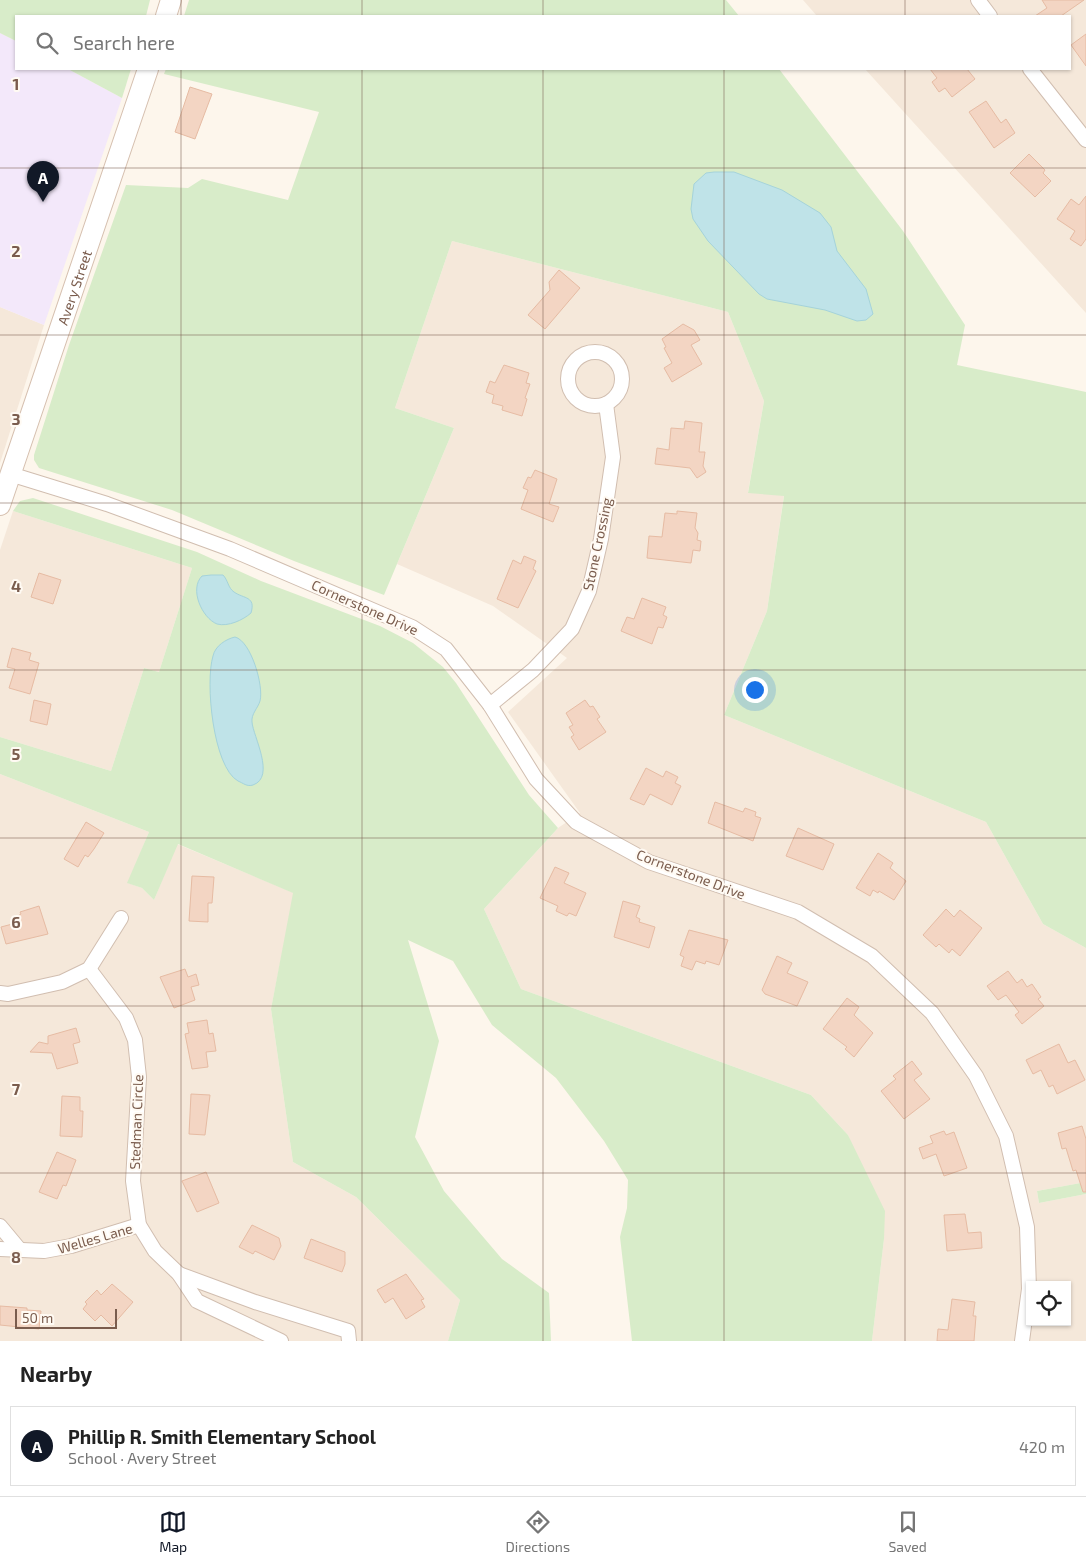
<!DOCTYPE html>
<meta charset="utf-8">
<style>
:root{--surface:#fff;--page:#f2f2f2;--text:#222;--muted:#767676;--line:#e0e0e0;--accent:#111827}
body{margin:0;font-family:"Exo 2",sans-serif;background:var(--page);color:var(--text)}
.controls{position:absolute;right:15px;bottom:15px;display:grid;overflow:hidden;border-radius:0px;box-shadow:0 1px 4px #0004}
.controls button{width:45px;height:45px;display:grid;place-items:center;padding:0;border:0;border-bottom:1px solid var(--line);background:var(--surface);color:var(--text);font:25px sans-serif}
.scale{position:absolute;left:15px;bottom:12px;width:102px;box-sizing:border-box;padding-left:5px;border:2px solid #7a5c4d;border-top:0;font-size:14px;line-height:18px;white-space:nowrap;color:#7a5c4d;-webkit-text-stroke:4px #fffaf3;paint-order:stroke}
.you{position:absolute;left:754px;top:689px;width:18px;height:18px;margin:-12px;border:4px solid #fff;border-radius:50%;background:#1a73e8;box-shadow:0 0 0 8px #1a73e833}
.badge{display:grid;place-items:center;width:32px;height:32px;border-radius:50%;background:var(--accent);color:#fff;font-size:16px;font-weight:700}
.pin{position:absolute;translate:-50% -41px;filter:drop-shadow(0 1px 2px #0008)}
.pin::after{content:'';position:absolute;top:26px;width:18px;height:15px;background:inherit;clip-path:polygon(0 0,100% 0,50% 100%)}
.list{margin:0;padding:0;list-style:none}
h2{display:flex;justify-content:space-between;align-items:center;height:65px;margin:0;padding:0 20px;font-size:21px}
h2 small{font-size:16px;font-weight:400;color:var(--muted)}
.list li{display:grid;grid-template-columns:32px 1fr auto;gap:15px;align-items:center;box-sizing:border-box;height:80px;margin:0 10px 10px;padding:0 10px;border:1px solid var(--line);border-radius:0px}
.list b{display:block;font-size:19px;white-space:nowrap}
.list p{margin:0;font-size:16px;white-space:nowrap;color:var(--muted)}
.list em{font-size:16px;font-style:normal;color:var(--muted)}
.icon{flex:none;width:28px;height:28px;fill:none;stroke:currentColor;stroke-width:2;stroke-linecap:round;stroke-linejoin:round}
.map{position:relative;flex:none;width:1086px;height:1341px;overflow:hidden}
.search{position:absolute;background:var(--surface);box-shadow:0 1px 4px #0004;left:15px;right:15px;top:15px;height:55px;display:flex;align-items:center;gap:12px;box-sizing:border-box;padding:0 18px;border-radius:0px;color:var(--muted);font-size:19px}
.sheet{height:155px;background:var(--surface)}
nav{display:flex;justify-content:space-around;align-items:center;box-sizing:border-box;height:70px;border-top:1px solid var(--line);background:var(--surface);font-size:14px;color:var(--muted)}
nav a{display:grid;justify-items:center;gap:2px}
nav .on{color:var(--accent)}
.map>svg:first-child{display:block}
.residential{fill:#f5e8da;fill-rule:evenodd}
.education{fill:#f3e8fa}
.green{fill:#d8ecc9}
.water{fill:#bfe3e8;stroke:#a5d3da}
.building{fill:#f3d5c3;stroke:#e6bba3}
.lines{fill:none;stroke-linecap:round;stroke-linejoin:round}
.street-casing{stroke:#d1beb0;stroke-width:16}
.secondary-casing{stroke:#d6c0b0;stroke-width:22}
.street{stroke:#fff;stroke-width:14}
.secondary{stroke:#fff;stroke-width:20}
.grid{fill:none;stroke:#7a5c4d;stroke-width:1;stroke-opacity:0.55}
.labels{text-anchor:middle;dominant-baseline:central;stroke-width:4;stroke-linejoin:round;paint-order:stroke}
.street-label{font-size:14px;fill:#7a5c4d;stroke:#fffaf3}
.grid-label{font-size:16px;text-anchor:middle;font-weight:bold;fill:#7a5c4d;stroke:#fffaf3;stroke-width:4;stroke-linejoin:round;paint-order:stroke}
</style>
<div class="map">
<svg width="1086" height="1341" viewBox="0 0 1086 1341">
<rect width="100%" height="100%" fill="#fdf6ec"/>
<g class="residential">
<path d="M 803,0 L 1086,0 L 1086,313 L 865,69 L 1070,69 L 1070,16 L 817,16 Z"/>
<path d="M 452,241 L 728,312 L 764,401 L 748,492 L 784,495 L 767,611 L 724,715 L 986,822 L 1043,924 L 1086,948 L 1086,1182 L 1037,1191 L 1039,1203 L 1086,1194 L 1086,1341 L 872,1341 L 884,1239 L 848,1135 L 811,1095 L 521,989 L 484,909 L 558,828 L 580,813 L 508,712 L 567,658 L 493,606 L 397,564 L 454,428 L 395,408 ZM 1030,1285 L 1067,1285 L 1067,1322 L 1030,1322 Z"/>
<path d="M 0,307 L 44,325 L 0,463 Z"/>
<path d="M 13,511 L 192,568 L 159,672 L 144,668 L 111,771 L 0,737 L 0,550 Z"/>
<path d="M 0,774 L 149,832 L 128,883 L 142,888 L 154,900 L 177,844 L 294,893 L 271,1009 L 293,1162 L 356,1197 L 460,1300 L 448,1341 L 0,1341 Z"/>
</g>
<path class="education" d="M 0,33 L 16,41 L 16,69 L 68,69 L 122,98 L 44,325 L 0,307 Z"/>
<g class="green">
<path d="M 0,0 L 150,0 L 146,16 L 16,16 L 16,41 L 0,33 Z"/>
<path d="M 189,0 L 726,0 L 739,16 L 184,16 Z"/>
<path d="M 68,69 L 131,69 L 122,98 Z"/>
<path d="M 166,69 L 779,69 L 903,231 L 965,325 L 957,365 L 1086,392 L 1086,948 L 1043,924 L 986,822 L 724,715 L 767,611 L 784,496 L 748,493 L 764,401 L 728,312 L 452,241 L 395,408 L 454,428 L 384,595 L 294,561 L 172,510 L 39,468 L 34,460 L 34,455 L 69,345 L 126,185 L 188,188 L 202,179 L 288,200 L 319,112 L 164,74 Z"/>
<path d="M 33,498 L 197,552 L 261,581 L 380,626 L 413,643 L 443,667 L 456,683 L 529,795 L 558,828 L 484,909 L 521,989 L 811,1095 L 848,1135 L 885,1211 L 884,1239 L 872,1341 L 632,1341 L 620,1237 L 627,1208 L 628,1180 L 604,1141 L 556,1078 L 492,1025 L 453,961 L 408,940 L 439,1041 L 415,1137 L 444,1191 L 502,1259 L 549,1293 L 551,1341 L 448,1341 L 460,1300 L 356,1197 L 293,1162 L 271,1009 L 293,893 L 178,844 L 154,900 L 142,888 L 127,883 L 149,832 L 0,774 L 0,737 L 111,771 L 144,668 L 159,672 L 192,568 L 13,511 L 20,501 Z"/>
<path d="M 1086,1182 L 1086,1194 L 1039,1203 L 1037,1191 Z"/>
</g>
<g class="water">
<path d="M 714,172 L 734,172 L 782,190 L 820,213 L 831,227 L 837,251 L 866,289 L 873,314 L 866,320 L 857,321 L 825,310 L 767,299 L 759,294 L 708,241 L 693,219 L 691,209 L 694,184 L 706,173 Z"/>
<path d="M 211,575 L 223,575 C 228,580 228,588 234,592 C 244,599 256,596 251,613 C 243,620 228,627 217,624 C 202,618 189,589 202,576 Z"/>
<path d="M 235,637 C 251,641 264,686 260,701 C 258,708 251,714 252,722 C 253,736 276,777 253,785 C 247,787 243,783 238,781 C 213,767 205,682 213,656 C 215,646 226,639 235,637 Z"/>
</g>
<g class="building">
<path d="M 1042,0 L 1084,0 L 1061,16 L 1035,16 L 1047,8 Z"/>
<path d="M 1086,34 L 1086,66 L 1071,45 Z"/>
<path d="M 930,69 L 967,69 L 975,79 L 952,97 L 945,88 L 939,92 L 932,82 L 937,78 Z"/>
<path d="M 190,87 L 212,94 L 195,139 L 175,132 Z"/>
<path d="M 986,101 L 1001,123 L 1006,119 L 1015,133 L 994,148 L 969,112 Z"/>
<path d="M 1029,154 L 1045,170 L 1043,173 L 1051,181 L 1035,197 L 1010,173 Z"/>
<path d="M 1086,196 L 1086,239 L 1081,246 L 1070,239 L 1075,231 L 1057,219 L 1071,199 L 1079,205 Z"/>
<path d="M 559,270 L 580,288 L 545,329 L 528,315 L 550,290 L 549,282 Z"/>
<path d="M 683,324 L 694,330 L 700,340 L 691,345 L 702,364 L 672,382 L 664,368 L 672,363 L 664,348 L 666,347 L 662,339 Z"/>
<path d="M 504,365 L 529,373 L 526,383 L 530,384 L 525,398 L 527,399 L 522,416 L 502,410 L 503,406 L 492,403 L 494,395 L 486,392 L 490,381 L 495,383 Z"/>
<path d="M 685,421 L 702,423 L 699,452 L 705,452 L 703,466 L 706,472 L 697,478 L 690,468 L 655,464 L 657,448 L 669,450 L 671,428 L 684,429 Z"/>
<path d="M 535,470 L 557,479 L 549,504 L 559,507 L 553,522 L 521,509 L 528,490 L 523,488 L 528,477 L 531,478 Z"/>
<path d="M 677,511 L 697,513 L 695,528 L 698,533 L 697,540 L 701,541 L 700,551 L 693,550 L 691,563 L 647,558 L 649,536 L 662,537 L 665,513 L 677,514 Z"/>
<path d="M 524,556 L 536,561 L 533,569 L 536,571 L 518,608 L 497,599 L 513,560 L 521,564 Z"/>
<path d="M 39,573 L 61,580 L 53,604 L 31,597 Z"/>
<path d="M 642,598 L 666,607 L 663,615 L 667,617 L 663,628 L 658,627 L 652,644 L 621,631 L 627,617 L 634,619 Z"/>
<path d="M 12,648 L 31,653 L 29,660 L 39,663 L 30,694 L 9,688 L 15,669 L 7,667 Z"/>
<path d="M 34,700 L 51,704 L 47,725 L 30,721 Z"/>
<path d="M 585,700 L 590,707 L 593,706 L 600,717 L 597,719 L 606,732 L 579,750 L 571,737 L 574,735 L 569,727 L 573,725 L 566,713 Z"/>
<path d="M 646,768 L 663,777 L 666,771 L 678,777 L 675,783 L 681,786 L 672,805 L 650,794 L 644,805 L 630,799 Z"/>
<path d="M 715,802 L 743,812 L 745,808 L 756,812 L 755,816 L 761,818 L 753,841 L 708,823 Z"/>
<path d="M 86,822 L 104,833 L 94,849 L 88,857 L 85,855 L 78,867 L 64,859 Z"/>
<path d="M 798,828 L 834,844 L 823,870 L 786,856 Z"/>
<path d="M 878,853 L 893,863 L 890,868 L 906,881 L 894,900 L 879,891 L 878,893 L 873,890 L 870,896 L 856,888 Z"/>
<path d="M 555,867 L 569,873 L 564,883 L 586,893 L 576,916 L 569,913 L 567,916 L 556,911 L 558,906 L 540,898 Z"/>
<path d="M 192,876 L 214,877 L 212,903 L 208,903 L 208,922 L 189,921 Z"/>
<path d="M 623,901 L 640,906 L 636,917 L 640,919 L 639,922 L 655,927 L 649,948 L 614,937 Z"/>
<path d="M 39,906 L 48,934 L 6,944 L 1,927 L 20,922 L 18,916 L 21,914 L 20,912 Z"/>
<path d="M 946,909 L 954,917 L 960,910 L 982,928 L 960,956 L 952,949 L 949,953 L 939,944 L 936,947 L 923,935 Z"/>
<path d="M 689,930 L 728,940 L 719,965 L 706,961 L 705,964 L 696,961 L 692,970 L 681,966 L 684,957 L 680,955 Z"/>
<path d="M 777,956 L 792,963 L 787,973 L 808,982 L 797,1006 L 765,994 L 762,990 Z"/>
<path d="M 185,969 L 188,977 L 196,974 L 199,985 L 191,987 L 195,1000 L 174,1008 L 160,977 Z"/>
<path d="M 1008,971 L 1017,983 L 1022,979 L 1027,987 L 1032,984 L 1041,997 L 1038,999 L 1044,1006 L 1022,1024 L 1015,1015 L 1019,1012 L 1006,995 L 998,1000 L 987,986 Z"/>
<path d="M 847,998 L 859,1007 L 854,1015 L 873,1033 L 854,1057 L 845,1049 L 847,1047 L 823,1029 Z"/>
<path d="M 207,1020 L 209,1034 L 213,1033 L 216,1051 L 206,1052 L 208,1067 L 192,1069 L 185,1034 L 189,1033 L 187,1023 Z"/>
<path d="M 76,1028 L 80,1042 L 73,1044 L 78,1063 L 57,1069 L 52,1053 L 30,1052 L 39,1042 L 48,1044 L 48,1036 Z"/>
<path d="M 1059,1044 L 1068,1063 L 1075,1060 L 1085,1080 L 1057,1094 L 1053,1085 L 1049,1087 L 1041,1070 L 1033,1074 L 1026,1060 Z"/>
<path d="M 912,1061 L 922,1074 L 914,1080 L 930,1099 L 904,1119 L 881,1091 L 896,1079 L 893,1076 Z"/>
<path d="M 191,1094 L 210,1095 L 205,1135 L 189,1134 Z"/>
<path d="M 62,1096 L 80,1097 L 80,1111 L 83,1111 L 82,1137 L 60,1136 Z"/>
<path d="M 1082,1126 L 1086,1139 L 1086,1192 L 1083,1192 L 1076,1170 L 1073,1171 L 1066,1148 L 1062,1149 L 1058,1133 Z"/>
<path d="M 944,1131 L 946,1135 L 954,1132 L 967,1168 L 944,1176 L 936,1154 L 923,1159 L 919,1148 L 933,1143 L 930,1136 Z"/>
<path d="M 57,1152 L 76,1160 L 66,1186 L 63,1185 L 57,1199 L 39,1192 Z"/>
<path d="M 206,1172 L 219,1203 L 197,1212 L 182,1181 Z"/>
<path d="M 965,1214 L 968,1233 L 981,1232 L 982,1248 L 947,1251 L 944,1215 Z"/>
<path d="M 252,1225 L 279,1238 L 281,1246 L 274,1260 L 255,1251 L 253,1254 L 239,1247 Z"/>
<path d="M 311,1239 L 345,1252 L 345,1264 L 342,1272 L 304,1258 Z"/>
<path d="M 406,1274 L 424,1299 L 421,1300 L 425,1307 L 406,1319 L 393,1298 L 385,1303 L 377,1290 Z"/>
<path d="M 112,1284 L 133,1302 L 112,1326 L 101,1315 L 95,1321 L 83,1309 L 87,1304 L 85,1302 L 97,1290 L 101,1295 Z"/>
<path d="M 952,1299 L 975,1302 L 973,1316 L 976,1316 L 974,1341 L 937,1341 L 938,1329 L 948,1330 Z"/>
<path d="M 0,1306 L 27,1308 L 27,1310 L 41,1311 L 39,1329 L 0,1325 Z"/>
</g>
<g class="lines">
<defs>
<g id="street">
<path d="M 978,0 L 990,16"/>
<path d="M 1030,69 L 1086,140"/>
<circle cx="595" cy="379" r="27"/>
<path d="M 10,474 L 107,504 L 230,549 L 412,627 L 446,649 L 490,705 L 536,779 L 576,822 L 649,862 L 798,912 L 872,956 L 932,1013 L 976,1076 L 1006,1136 L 1027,1227 L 1029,1289 L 1022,1341"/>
<path d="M 490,705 L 533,670 L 572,629 L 589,591 L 601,539 L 613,457 L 606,404"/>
<path d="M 89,969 L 126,1018 L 135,1040 L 139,1077 L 133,1181 L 139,1225 L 155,1251 L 179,1274 L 197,1301 L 281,1341"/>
<path d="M 0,993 L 8,994 L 62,982 L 89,969 L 121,918"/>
<path d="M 0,1226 L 20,1250"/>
<path d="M 0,1249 L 44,1251 L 71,1246 L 139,1225"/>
<path d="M 179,1274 L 255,1302 L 348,1331 L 349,1341"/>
</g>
<g id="secondary">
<path d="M 166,16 L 171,0"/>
<path id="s1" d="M 0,505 L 148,69"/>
</g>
</defs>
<use href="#street" class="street-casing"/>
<use href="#secondary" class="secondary-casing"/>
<use href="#street" class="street"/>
<use href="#secondary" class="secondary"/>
</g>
<path class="grid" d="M 181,0 L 181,16M 362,0 L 362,16M 543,0 L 543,16M 724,0 L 724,16M 905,0 L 905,16M 181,69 L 181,1341M 362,69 L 362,1341M 543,69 L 543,1341M 724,69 L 724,1341M 905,69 L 905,1341M 0,168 L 1086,168M 0,335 L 1086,335M 0,503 L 1086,503M 0,670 L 1086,670M 0,838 L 1086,838M 0,1006 L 1086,1006M 0,1173 L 1086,1173"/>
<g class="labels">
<g class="street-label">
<text stroke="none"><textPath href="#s1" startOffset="230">Avery Street</textPath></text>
<text transform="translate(597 544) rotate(-78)">Stone Crossing</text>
<text transform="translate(365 607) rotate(24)">Cornerstone Drive</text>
<text transform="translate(691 874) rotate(21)">Cornerstone Drive</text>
<text transform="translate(136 1122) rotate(-88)">Stedman Circle</text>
<text transform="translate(95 1238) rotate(-16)">Welles Lane</text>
</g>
</g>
<g class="grid-label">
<text x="16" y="90">1</text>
<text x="16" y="257">2</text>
<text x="16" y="425">3</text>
<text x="16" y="592">4</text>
<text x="16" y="760">5</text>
<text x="16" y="928">6</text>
<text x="16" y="1095">7</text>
<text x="16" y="1263">8</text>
</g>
</svg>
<div class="controls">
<button><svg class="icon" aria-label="locate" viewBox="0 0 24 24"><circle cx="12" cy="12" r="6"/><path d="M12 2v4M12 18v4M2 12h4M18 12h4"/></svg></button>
</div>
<div class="scale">50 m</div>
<div class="you"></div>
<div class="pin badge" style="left:43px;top:202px">A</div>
<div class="search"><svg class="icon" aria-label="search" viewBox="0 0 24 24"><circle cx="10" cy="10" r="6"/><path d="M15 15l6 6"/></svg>Search here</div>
</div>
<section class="sheet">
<h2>Nearby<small></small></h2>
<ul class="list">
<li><span class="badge">A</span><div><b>Phillip R. Smith Elementary School</b><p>School · Avery Street</p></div><em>420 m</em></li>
</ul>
</section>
<nav>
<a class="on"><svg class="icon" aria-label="map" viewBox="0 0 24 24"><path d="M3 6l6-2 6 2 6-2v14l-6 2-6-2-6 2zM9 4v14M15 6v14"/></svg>Map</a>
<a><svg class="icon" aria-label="directions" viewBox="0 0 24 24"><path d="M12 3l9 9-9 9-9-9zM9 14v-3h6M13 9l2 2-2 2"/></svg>Directions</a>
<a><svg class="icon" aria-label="saved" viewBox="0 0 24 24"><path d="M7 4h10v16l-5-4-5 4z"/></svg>Saved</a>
</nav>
